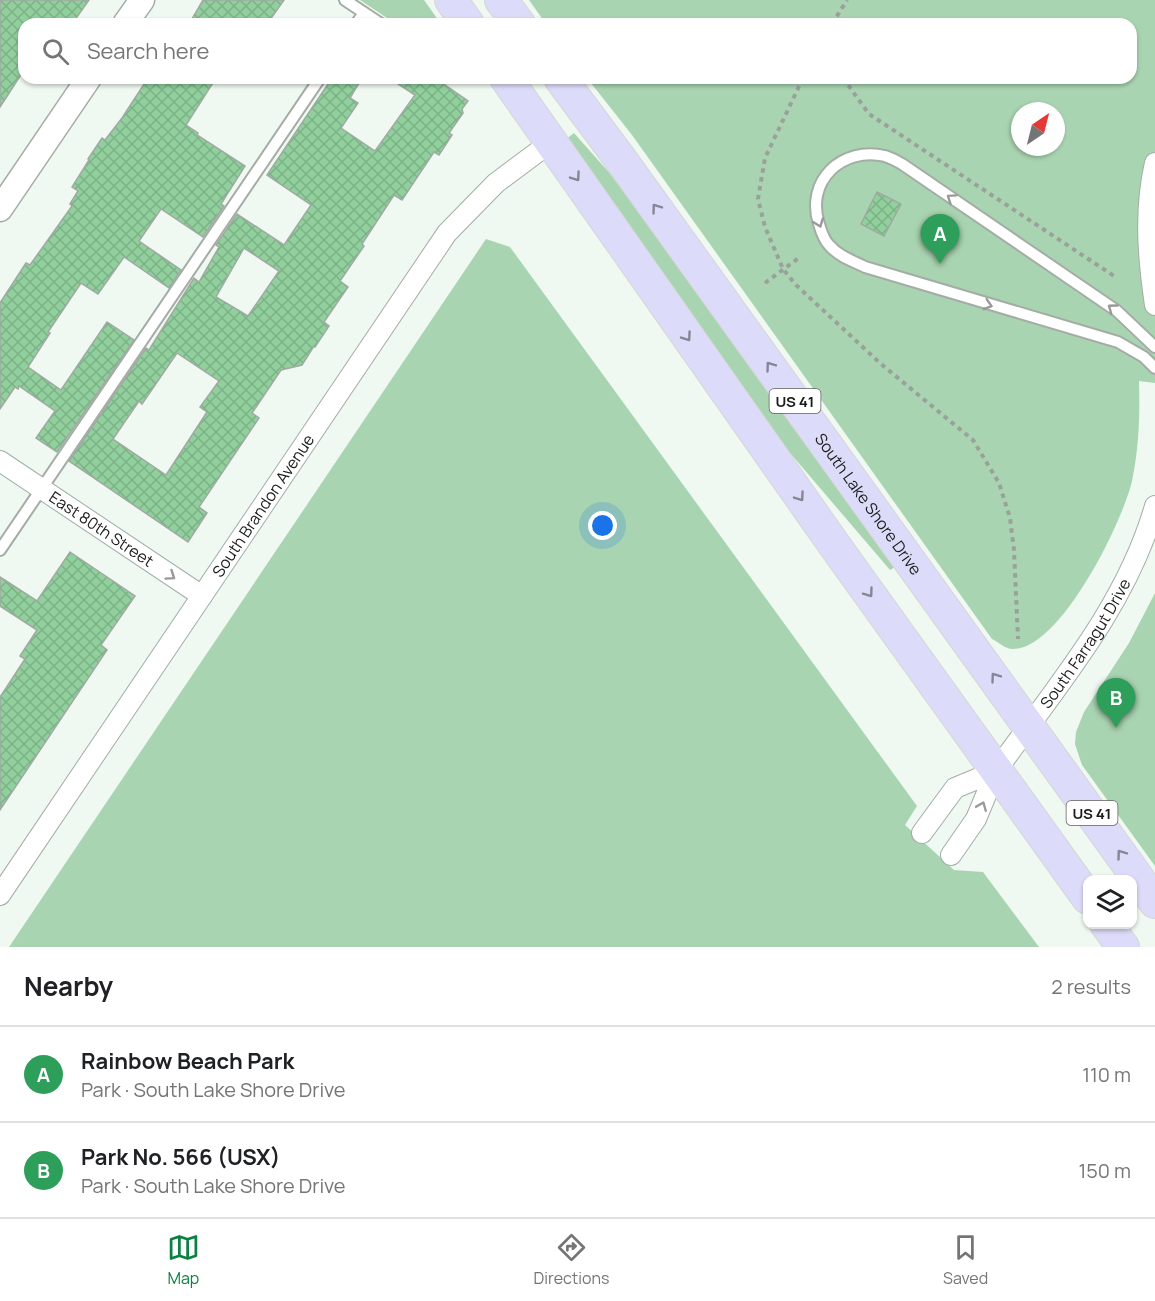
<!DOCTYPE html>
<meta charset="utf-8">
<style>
:root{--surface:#fff;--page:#f6f6f6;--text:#202124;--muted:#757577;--line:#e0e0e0;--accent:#0b8043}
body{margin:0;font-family:Manrope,sans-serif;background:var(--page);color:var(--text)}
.controls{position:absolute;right:18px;bottom:18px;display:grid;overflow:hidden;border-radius:12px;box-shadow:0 2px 4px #0004}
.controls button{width:54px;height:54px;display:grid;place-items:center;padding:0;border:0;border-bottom:2px solid var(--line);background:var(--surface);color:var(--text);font:30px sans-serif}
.compass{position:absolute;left:1011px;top:102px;width:54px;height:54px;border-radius:50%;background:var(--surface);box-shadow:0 2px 4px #0004;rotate:35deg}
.you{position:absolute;left:603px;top:526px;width:21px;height:21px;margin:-15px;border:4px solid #fff;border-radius:50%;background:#1a73e8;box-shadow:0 0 0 9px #1a73e833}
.badge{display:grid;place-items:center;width:39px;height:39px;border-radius:50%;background:var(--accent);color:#fff;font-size:20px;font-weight:700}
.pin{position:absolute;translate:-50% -50px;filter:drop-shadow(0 2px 3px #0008)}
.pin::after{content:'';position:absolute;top:32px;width:21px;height:18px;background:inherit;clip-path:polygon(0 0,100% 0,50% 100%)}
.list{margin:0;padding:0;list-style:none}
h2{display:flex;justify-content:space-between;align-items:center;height:78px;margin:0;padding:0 24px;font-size:26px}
h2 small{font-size:20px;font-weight:400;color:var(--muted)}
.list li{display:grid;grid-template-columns:39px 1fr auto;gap:18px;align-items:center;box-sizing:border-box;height:96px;padding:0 24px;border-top:2px solid var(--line)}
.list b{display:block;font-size:22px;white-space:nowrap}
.list p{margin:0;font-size:20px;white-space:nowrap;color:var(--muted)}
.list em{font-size:20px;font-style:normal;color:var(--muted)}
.icon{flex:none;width:33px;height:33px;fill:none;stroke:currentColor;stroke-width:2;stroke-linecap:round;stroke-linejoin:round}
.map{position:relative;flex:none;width:1155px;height:947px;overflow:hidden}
.search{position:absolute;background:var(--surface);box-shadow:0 2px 4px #0004;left:18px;right:18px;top:18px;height:66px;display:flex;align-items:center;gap:15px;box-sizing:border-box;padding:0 21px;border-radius:18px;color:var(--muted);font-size:22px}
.sheet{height:270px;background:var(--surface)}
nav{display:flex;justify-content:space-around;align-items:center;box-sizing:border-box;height:84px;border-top:2px solid var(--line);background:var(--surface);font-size:16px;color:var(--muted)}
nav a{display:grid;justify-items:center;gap:3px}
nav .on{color:var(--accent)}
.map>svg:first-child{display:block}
.green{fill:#a9d4b1;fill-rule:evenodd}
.building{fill:url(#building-cross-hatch);stroke:#a0a9a2;stroke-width:1.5;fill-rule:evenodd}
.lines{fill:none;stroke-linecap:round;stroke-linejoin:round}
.service-casing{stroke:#a4ada5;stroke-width:14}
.minor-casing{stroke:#a4ada5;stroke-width:22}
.tertiary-casing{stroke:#a4ada5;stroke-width:27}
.primary-casing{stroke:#d6d6d6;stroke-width:34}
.path{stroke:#9aa19b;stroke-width:4;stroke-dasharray:4.5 4.5;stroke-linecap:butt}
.service{stroke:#fff;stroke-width:10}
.minor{stroke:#fff;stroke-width:20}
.tertiary{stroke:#fff;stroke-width:24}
.primary{stroke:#dcdcfa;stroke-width:32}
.oneway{stroke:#858696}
.oneway2{stroke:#989998}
.labels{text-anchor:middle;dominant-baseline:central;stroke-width:5;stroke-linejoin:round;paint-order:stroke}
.shield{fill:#fff;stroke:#5f615f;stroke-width:1.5}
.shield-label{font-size:15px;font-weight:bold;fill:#1a1d1b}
.street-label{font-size:16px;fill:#1a1d1b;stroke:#fff}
</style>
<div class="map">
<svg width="1155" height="947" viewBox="0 0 1155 947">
<defs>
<pattern id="building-cross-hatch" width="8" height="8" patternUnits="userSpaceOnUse" patternTransform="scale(1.5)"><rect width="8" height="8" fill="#91d09d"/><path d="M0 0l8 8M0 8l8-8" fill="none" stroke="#7cb287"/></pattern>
</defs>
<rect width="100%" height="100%" fill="#eff9f1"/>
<g class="green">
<path d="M 360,0 L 424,0 L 441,24 L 396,24 Z"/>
<path d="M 529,0 L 1155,0 L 1155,383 L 1139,381 C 1140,415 1139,448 1132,481 C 1123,521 1060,651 1012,649 C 1006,649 998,642 992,639 L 632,135 L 587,78 L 1131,78 L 1131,24 L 546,24 ZM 1020,111 L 1056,111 L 1056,147 L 1020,147 Z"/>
<path d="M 574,133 L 638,205 L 897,566 L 890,570 L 773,433 L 565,140 Z"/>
<path d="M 486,239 L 510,247 L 917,806 L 905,825 L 954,870 L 983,872 L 1039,947 L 9,947 Z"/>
<path d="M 1155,593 L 1155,866 L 1082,765 L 1075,744 L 1076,732 L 1084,712 L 1129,643 Z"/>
</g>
<g class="building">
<path d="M 0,0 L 89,0 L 72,24 L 24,24 L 24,70 L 0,107 Z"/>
<path d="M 203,0 L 284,0 L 267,24 L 189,24 Z"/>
<path d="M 148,78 L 216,78 L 186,125 L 198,133 L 197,135 L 245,166 L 221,204 L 224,206 L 203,237 L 161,209 L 139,241 L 181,270 L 169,288 L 124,257 L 98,294 L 81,283 L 48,332 L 50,333 L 28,367 L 61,390 L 107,322 L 134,340 L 57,452 L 36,438 L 55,411 L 19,386 L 18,389 L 15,387 L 0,409 L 0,303 L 26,263 L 30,265 L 72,206 L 70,204 L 78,191 L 72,187 L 89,160 L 88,159 L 102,138 L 105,140 L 122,118 Z"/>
<path d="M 332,78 L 362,78 L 350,98 L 358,103 L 341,128 L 375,151 L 415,95 L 389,78 L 435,78 L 468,101 L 462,109 L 463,113 L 449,133 L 452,135 L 439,155 L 434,152 L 402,200 L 394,195 L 362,244 L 364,246 L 340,281 L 348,287 L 324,322 L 329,326 L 315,347 L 314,346 L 302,365 L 281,370 L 252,413 L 259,418 L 199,507 L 207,513 L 188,542 L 69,461 L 146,348 L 149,350 L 194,278 L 199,282 L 219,247 L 216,245 L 237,214 L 284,245 L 311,205 L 267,175 ZM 244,248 L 279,271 L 248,316 L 216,297 ZM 177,353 L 219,381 L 200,407 L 207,412 L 166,475 L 113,439 L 139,401 L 142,404 Z"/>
<path d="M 877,192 L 901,204 L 884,236 L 861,224 Z"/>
<path d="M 70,552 L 135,596 L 101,645 L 107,650 L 0,810 L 0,697 L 25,659 L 20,656 L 37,630 L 0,606 L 0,577 L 37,601 Z"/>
</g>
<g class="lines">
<defs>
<g id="service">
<path d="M 345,0 L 381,24"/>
<path d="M 356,24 L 364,13"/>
<path d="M 1155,347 L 1117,311 L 902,164 C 897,161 891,158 885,156 C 842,146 805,181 819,224 C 821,231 824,240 829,245 C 838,256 853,261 865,267 L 1118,342 L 1144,357 L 1155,368"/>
<path d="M 0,550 L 320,78"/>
</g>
<g id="minor">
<path d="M 1155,163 C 1144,210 1148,258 1155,305"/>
<path id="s1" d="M 0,461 L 202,596"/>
<path id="s2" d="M 996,771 C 1056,687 1126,607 1155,506"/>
<path d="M 922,833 L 955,788 L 996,771 L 976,819 L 951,855"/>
<path id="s3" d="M 0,895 L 447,233 L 496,183 L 551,142"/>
</g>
<g id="tertiary">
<path d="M 125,24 L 142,0"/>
<path d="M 0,209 L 89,78"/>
</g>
<g id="primary">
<path d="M 451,0 L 468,24"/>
<path d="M 501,0 L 519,24"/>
<path d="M 506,78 L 835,546 L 1088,898"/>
<path id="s4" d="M 560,78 L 624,164 L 1155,902"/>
<path d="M 1106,924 L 1123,947"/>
</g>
</defs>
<use href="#service" class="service-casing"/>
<use href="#minor" class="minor-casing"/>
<use href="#tertiary" class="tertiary-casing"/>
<use href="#primary" class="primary-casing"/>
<g class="path">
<path d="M 832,24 L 847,0"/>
<path d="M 803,78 L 765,158 L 758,199 L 765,227 L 783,269 L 796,285 L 881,364 L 973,440 L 999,483 L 1010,518 L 1014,550 L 1018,639"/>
<path d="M 843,78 L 869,114 L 1114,276"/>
<path d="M 765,283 L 800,257"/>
</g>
<use href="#service" class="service"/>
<use href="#minor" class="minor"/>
<use href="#tertiary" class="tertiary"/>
<use href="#primary" class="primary"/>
</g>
<defs><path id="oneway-chevron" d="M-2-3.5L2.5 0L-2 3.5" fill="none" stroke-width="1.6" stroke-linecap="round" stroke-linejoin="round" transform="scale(1.5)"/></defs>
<g class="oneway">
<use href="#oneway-chevron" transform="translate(576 177) rotate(55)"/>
<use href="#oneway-chevron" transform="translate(656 208) rotate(-126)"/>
<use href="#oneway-chevron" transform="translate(687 337) rotate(55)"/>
<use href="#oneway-chevron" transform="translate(770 366) rotate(-126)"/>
<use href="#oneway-chevron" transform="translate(800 497) rotate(55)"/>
<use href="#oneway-chevron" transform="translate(869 593) rotate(54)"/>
<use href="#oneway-chevron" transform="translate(995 677) rotate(-126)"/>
<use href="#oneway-chevron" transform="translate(1121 854) rotate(-126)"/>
</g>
<g class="oneway2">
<use href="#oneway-chevron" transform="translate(951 198) rotate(-146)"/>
<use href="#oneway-chevron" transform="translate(819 223) rotate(70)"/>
<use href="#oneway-chevron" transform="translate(988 305) rotate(17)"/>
<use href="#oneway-chevron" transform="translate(1112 308) rotate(-144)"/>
<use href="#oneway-chevron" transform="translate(171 576) rotate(34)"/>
<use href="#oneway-chevron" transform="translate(982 806) rotate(-68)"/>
</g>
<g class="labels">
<g class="shield">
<rect x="769.5" y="389" width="51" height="24" rx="4.5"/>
<rect x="1066.5" y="801" width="51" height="24" rx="4.5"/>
</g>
<g class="shield-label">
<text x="795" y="401">US 41</text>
<text x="1092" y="813">US 41</text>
</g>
<g class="street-label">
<text stroke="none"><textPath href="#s4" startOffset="526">South Lake Shore Drive</textPath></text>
<text stroke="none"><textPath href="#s3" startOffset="470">South Brandon Avenue</textPath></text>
<text stroke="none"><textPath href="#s1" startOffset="122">East 80th Street</textPath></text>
<text stroke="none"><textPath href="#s2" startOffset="156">South Farragut Drive</textPath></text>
</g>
</g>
</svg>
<div class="controls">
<button><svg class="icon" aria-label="layers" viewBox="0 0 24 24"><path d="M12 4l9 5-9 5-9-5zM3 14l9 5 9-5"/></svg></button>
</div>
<svg class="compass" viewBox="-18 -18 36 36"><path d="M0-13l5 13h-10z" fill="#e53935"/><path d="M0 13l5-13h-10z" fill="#757577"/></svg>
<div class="you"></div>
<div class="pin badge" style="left:940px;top:264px;background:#2e9e5b">A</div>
<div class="pin badge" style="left:1116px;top:728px;background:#2e9e5b">B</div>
<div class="search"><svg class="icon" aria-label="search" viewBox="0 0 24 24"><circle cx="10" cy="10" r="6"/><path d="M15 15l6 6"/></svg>Search here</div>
</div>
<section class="sheet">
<h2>Nearby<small>2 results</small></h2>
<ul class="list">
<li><span class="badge" style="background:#2e9e5b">A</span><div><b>Rainbow Beach Park</b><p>Park · South Lake Shore Drive</p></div><em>110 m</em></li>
<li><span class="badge" style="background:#2e9e5b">B</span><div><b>Park No. 566 (USX)</b><p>Park · South Lake Shore Drive</p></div><em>150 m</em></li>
</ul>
</section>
<nav>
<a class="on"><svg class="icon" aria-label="map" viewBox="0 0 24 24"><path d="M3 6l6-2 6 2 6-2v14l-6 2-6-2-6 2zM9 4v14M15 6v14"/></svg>Map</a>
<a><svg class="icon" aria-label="directions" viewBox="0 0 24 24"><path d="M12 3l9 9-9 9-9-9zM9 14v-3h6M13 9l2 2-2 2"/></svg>Directions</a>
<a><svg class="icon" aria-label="saved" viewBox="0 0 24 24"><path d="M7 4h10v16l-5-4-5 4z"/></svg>Saved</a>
</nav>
